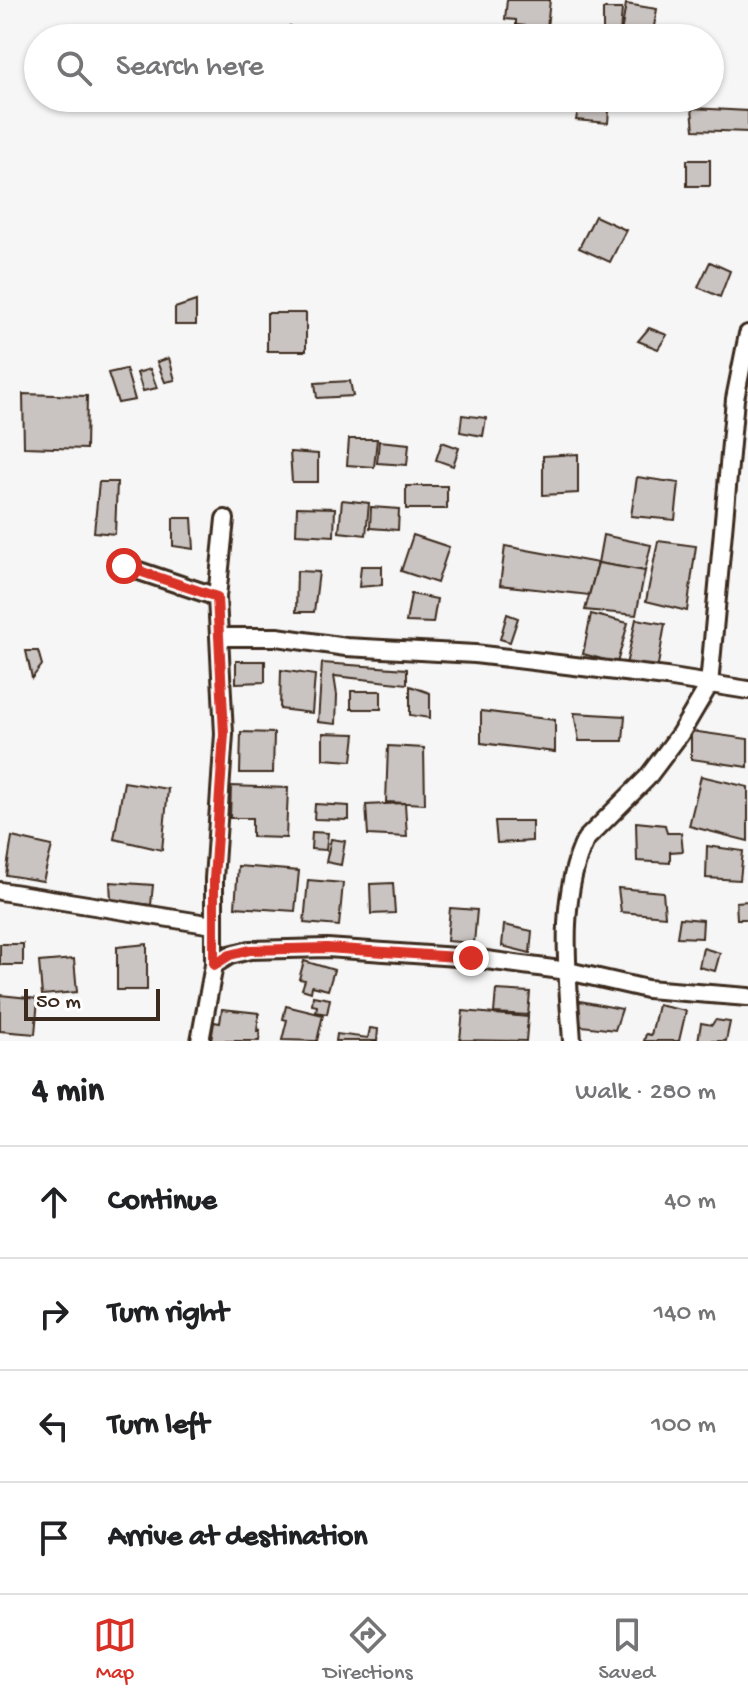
<!DOCTYPE html>
<meta charset="utf-8">
<style>
:root{--surface:#fff;--page:#f6f6f6;--text:#202124;--muted:#757577;--line:#e0e0e0;--accent:#d93025}
body{margin:0;font-family:"Gochi Hand",sans-serif;background:var(--page);color:var(--text)}
.scale{position:absolute;left:24px;bottom:20px;width:136px;box-sizing:border-box;padding-left:8px;border:4px solid #3b2a1e;border-top:0;font-size:22px;line-height:28px;white-space:nowrap;color:#3b2a1e;-webkit-text-stroke:6px #fff;paint-order:stroke}
.stop{position:absolute;width:24px;height:24px;margin:-18px;border:6px solid #d93025;border-radius:50%;background:#fff}
.stop.end{background:#d93025;border-color:#fff;box-shadow:0 2px 8px #0008}
.list{margin:0;padding:0;list-style:none}
h2{display:flex;justify-content:space-between;align-items:center;height:104px;margin:0;padding:0 32px;font-size:34px}
h2 small{font-size:26px;font-weight:400;color:var(--muted)}
.list li{display:grid;grid-template-columns:52px 1fr auto;gap:24px;align-items:center;box-sizing:border-box;height:112px;padding:0 32px;border-top:2px solid var(--line)}
.list b{display:block;font-size:30px;white-space:nowrap}
.list em{font-size:26px;font-style:normal;color:var(--muted)}
.icon{flex:none;width:44px;height:44px;fill:none;stroke:currentColor;stroke-width:2;stroke-linecap:round;stroke-linejoin:round}
.map{position:relative;flex:none;width:748px;height:1041px;overflow:hidden}
.search{position:absolute;background:var(--surface);box-shadow:0 2px 6px #0004;left:24px;right:24px;top:24px;height:88px;display:flex;align-items:center;gap:20px;box-sizing:border-box;padding:0 28px;border-radius:44px;color:var(--muted);font-size:30px}
.sheet{height:552px;background:var(--surface)}
nav{display:flex;justify-content:space-around;align-items:center;box-sizing:border-box;height:112px;border-top:2px solid var(--line);background:var(--surface);font-size:22px;color:var(--muted)}
nav a{display:grid;justify-items:center;gap:4px}
nav .on{color:var(--accent)}
.map>svg:first-child{display:block}
.building{fill:#c9c3c1;stroke:#3b2a1e;stroke-width:2}
.lines{fill:none;stroke-linecap:round;stroke-linejoin:round}
.street-casing{stroke:#3b2a1e;stroke-width:22}
.street{stroke:#fff;stroke-width:16}
.route{stroke:#d93025;stroke-width:10}
</style>
<div class="map">
<svg width="748" height="1041" viewBox="0 0 748 1041">
<rect width="100%" height="100%" fill="#f7f6f6"/>
<filter id="ink" filterUnits="userSpaceOnUse"><feTurbulence type="fractalNoise" baseFrequency=".0125" numOctaves="2"/><feDisplacementMap in="SourceGraphic" scale="16" xChannelSelector="R" yChannelSelector="G"/><feConvolveMatrix kernelMatrix="1 2 1 2 8 2 1 2 1" color-interpolation-filters="sRGB"/></filter>
<g filter="url(#ink)">
<g class="building">
<path d="M 507,0 L 550,0 L 547,28 L 516,25 L 516,20 L 505,19 Z"/>
<path d="M 626,4 L 657,9 L 652,38 L 621,33 Z"/>
<path d="M 603,9 L 622,9 L 620,34 L 603,34 Z"/>
<path d="M 482,25 L 510,28 L 509,38 L 481,38 Z"/>
<path d="M 290,26 L 313,37 L 313,38 L 286,38 Z"/>
<path d="M 518,29 L 548,34 L 547,38 L 516,38 Z"/>
<path d="M 580,98 L 610,98 L 608,123 L 576,120 Z"/>
<path d="M 653,98 L 688,98 L 689,105 L 653,105 Z"/>
<path d="M 692,108 L 748,111 L 748,132 L 694,130 Z"/>
<rect x="687" y="160" width="23" height="26"/>
<path d="M 595,216 L 626,230 L 610,262 L 579,248 Z"/>
<path d="M 710,262 L 730,271 L 720,297 L 698,287 Z"/>
<path d="M 196,301 L 196,325 L 175,325 L 175,308 Z"/>
<rect x="267" y="313" width="39" height="38"/>
<path d="M 649,328 L 667,335 L 658,349 L 638,341 Z"/>
<path d="M 169,358 L 175,380 L 165,382 L 157,362 Z"/>
<path d="M 126,369 L 135,400 L 118,403 L 108,373 Z"/>
<path d="M 150,369 L 157,388 L 143,391 L 137,373 Z"/>
<path d="M 350,381 L 353,396 L 317,398 L 315,383 Z"/>
<path d="M 23,394 L 87,396 L 86,449 L 24,447 Z"/>
<path d="M 462,415 L 486,418 L 483,436 L 460,432 Z"/>
<path d="M 349,439 L 377,439 L 374,467 L 347,465 Z"/>
<path d="M 379,441 L 409,444 L 407,465 L 377,463 Z"/>
<path d="M 442,442 L 459,448 L 453,466 L 436,460 Z"/>
<path d="M 290,452 L 318,454 L 318,482 L 292,482 Z"/>
<path d="M 578,454 L 578,493 L 543,495 L 543,456 Z"/>
<path d="M 637,477 L 679,483 L 675,520 L 631,516 Z"/>
<path d="M 99,482 L 117,482 L 115,534 L 94,532 Z"/>
<rect x="406" y="486" width="41" height="23"/>
<path d="M 342,500 L 369,503 L 366,535 L 339,532 Z"/>
<path d="M 297,507 L 335,508 L 334,536 L 296,534 Z"/>
<path d="M 371,507 L 399,509 L 398,530 L 370,528 Z"/>
<path d="M 173,518 L 192,518 L 194,549 L 173,546 Z"/>
<path d="M 413,535 L 449,547 L 437,583 L 401,571 Z"/>
<path d="M 603,535 L 651,545 L 645,571 L 598,563 Z"/>
<path d="M 658,541 L 696,546 L 687,611 L 646,601 Z"/>
<path d="M 505,546 L 598,563 L 589,595 L 500,585 Z"/>
<path d="M 598,563 L 645,571 L 636,615 L 585,610 Z"/>
<path d="M 361,566 L 382,566 L 382,585 L 359,587 Z"/>
<path d="M 297,571 L 319,572 L 314,612 L 296,612 Z"/>
<path d="M 411,594 L 437,599 L 433,623 L 406,622 Z"/>
<path d="M 507,614 L 518,618 L 510,642 L 500,639 Z"/>
<path d="M 591,614 L 628,623 L 617,663 L 583,654 Z"/>
<path d="M 636,619 L 665,624 L 657,671 L 626,665 Z"/>
<path d="M 26,651 L 38,651 L 42,665 L 32,678 Z"/>
<path d="M 236,661 L 265,661 L 265,682 L 236,683 Z"/>
<path d="M 322,663 L 407,669 L 407,684 L 334,676 L 337,695 L 336,724 L 318,722 Z"/>
<path d="M 281,670 L 315,675 L 312,713 L 280,709 Z"/>
<path d="M 410,686 L 430,693 L 430,718 L 410,715 Z"/>
<rect x="351" y="691" width="30" height="18"/>
<path d="M 481,711 L 555,720 L 555,752 L 481,743 Z"/>
<path d="M 574,713 L 625,716 L 623,741 L 579,741 Z"/>
<path d="M 691,731 L 748,739 L 748,767 L 691,759 Z"/>
<path d="M 241,732 L 274,733 L 273,773 L 240,773 Z"/>
<path d="M 323,733 L 355,734 L 352,761 L 323,759 Z"/>
<path d="M 388,746 L 424,748 L 425,804 L 386,802 Z"/>
<path d="M 701,776 L 748,787 L 748,841 L 689,826 Z"/>
<path d="M 124,782 L 168,789 L 162,850 L 114,839 Z"/>
<path d="M 231,786 L 288,788 L 286,838 L 252,837 L 252,818 L 230,818 Z"/>
<path d="M 405,803 L 407,837 L 368,835 L 366,805 Z"/>
<path d="M 315,804 L 349,806 L 349,820 L 314,819 Z"/>
<path d="M 495,821 L 532,821 L 532,841 L 497,843 Z"/>
<path d="M 636,822 L 665,825 L 667,833 L 681,833 L 683,851 L 670,852 L 670,863 L 637,861 Z"/>
<path d="M 312,832 L 328,833 L 326,850 L 311,849 Z"/>
<path d="M 12,837 L 52,846 L 43,881 L 6,875 Z"/>
<path d="M 331,839 L 345,841 L 341,865 L 326,862 Z"/>
<path d="M 707,846 L 743,851 L 740,880 L 706,878 Z"/>
<path d="M 238,866 L 299,871 L 295,911 L 235,907 Z"/>
<path d="M 308,880 L 343,883 L 339,926 L 304,923 Z"/>
<path d="M 110,882 L 153,885 L 151,905 L 111,900 Z"/>
<path d="M 393,883 L 395,913 L 371,914 L 370,884 Z"/>
<path d="M 618,888 L 663,892 L 665,916 L 621,912 Z"/>
<path d="M 748,901 L 748,919 L 737,919 L 736,902 Z"/>
<path d="M 450,908 L 477,910 L 474,943 L 447,941 Z"/>
<path d="M 680,918 L 703,920 L 702,938 L 677,937 Z"/>
<path d="M 504,925 L 532,931 L 530,953 L 502,946 Z"/>
<rect x="0" y="944" width="23" height="21"/>
<path d="M 147,944 L 147,990 L 117,990 L 117,947 Z"/>
<path d="M 703,948 L 720,953 L 715,971 L 699,967 Z"/>
<path d="M 74,959 L 77,992 L 42,995 L 39,962 Z"/>
<path d="M 304,961 L 334,970 L 328,990 L 312,986 L 311,992 L 302,989 L 305,980 L 299,979 Z"/>
<path d="M 496,990 L 530,992 L 528,1015 L 494,1013 Z"/>
<path d="M 0,995 L 38,999 L 35,1034 L 0,1031 Z"/>
<path d="M 313,996 L 330,999 L 327,1014 L 316,1012 L 317,1006 L 312,1005 Z"/>
<path d="M 580,1001 L 622,1009 L 615,1030 L 573,1025 Z"/>
<path d="M 658,1005 L 686,1011 L 679,1041 L 644,1041 L 646,1034 L 651,1035 Z"/>
<path d="M 286,1006 L 323,1015 L 317,1041 L 282,1040 L 287,1020 L 283,1019 Z"/>
<path d="M 222,1009 L 259,1013 L 257,1031 L 260,1030 L 259,1041 L 211,1041 L 214,1022 L 220,1023 Z"/>
<path d="M 463,1011 L 528,1017 L 526,1041 L 460,1040 Z"/>
<path d="M 715,1020 L 730,1022 L 726,1041 L 698,1041 L 701,1023 L 712,1025 Z"/>
<path d="M 370,1028 L 378,1029 L 377,1041 L 336,1041 L 337,1034 L 368,1038 Z"/>
</g>
<g class="lines">
<defs>
<g id="street">
<path d="M 124,566 L 217,597"/>
<path d="M 220,637 L 277,637 L 346,647 L 475,654 L 666,677 L 748,690"/>
<path d="M 0,891 L 213,925"/>
<path d="M 214,965 L 230,955 L 250,950 L 327,948 L 471,958 L 568,971 L 647,989 L 748,997"/>
<path d="M 200,1041 L 214,965 L 214,879 L 224,734 L 217,597 L 225,519"/>
<path d="M 572,1041 C 568,979 557,896 586,839 L 647,778 L 680,734 L 709,685 L 735,399 L 748,334"/>
</g>
</defs>
<use href="#street" class="street-casing"/>
<use href="#street" class="street"/>
</g>
</g>
<g class="lines" filter="url(#ink)">
<path class="route" d="M 124,566 L 217,597 L 224,734 L 214,879 L 214,965 L 230,955 L 250,950 L 327,948 L 471,958"/>
</g>
</svg>
<div class="scale">50 m</div>
<div class="stop" style="left:124px;top:566px"></div>
<div class="stop end" style="left:471px;top:958px"></div>
<div class="search"><svg class="icon" aria-label="search" viewBox="0 0 24 24"><circle cx="10" cy="10" r="6"/><path d="M15 15l6 6"/></svg>Search here</div>
</div>
<section class="sheet">
<h2>4 min<small>Walk · 280 m</small></h2>
<ul class="list">
<li><svg class="icon" aria-label="ahead" viewBox="0 0 24 24"><path d="M12 20V5M6 11l6-6 6 6"/></svg><div><b>Continue</b></div><em>40 m</em></li>
<li><svg class="icon" aria-label="right" viewBox="0 0 24 24"><path d="M7 20v-9h11M14 6l5 5-5 5"/></svg><div><b>Turn right</b></div><em>140 m</em></li>
<li><svg class="icon" aria-label="left" viewBox="0 0 24 24"><path d="M17 20v-9H6M10 6l-5 5 5 5"/></svg><div><b>Turn left</b></div><em>100 m</em></li>
<li><svg class="icon" aria-label="arrive" viewBox="0 0 24 24"><path d="M6 21V4h12l-3 4 3 4H6"/></svg><div><b>Arrive at destination</b></div></li>
</ul>
</section>
<nav>
<a class="on"><svg class="icon" aria-label="map" viewBox="0 0 24 24"><path d="M3 6l6-2 6 2 6-2v14l-6 2-6-2-6 2zM9 4v14M15 6v14"/></svg>Map</a>
<a><svg class="icon" aria-label="directions" viewBox="0 0 24 24"><path d="M12 3l9 9-9 9-9-9zM9 14v-3h6M13 9l2 2-2 2"/></svg>Directions</a>
<a><svg class="icon" aria-label="saved" viewBox="0 0 24 24"><path d="M7 4h10v16l-5-4-5 4z"/></svg>Saved</a>
</nav>
